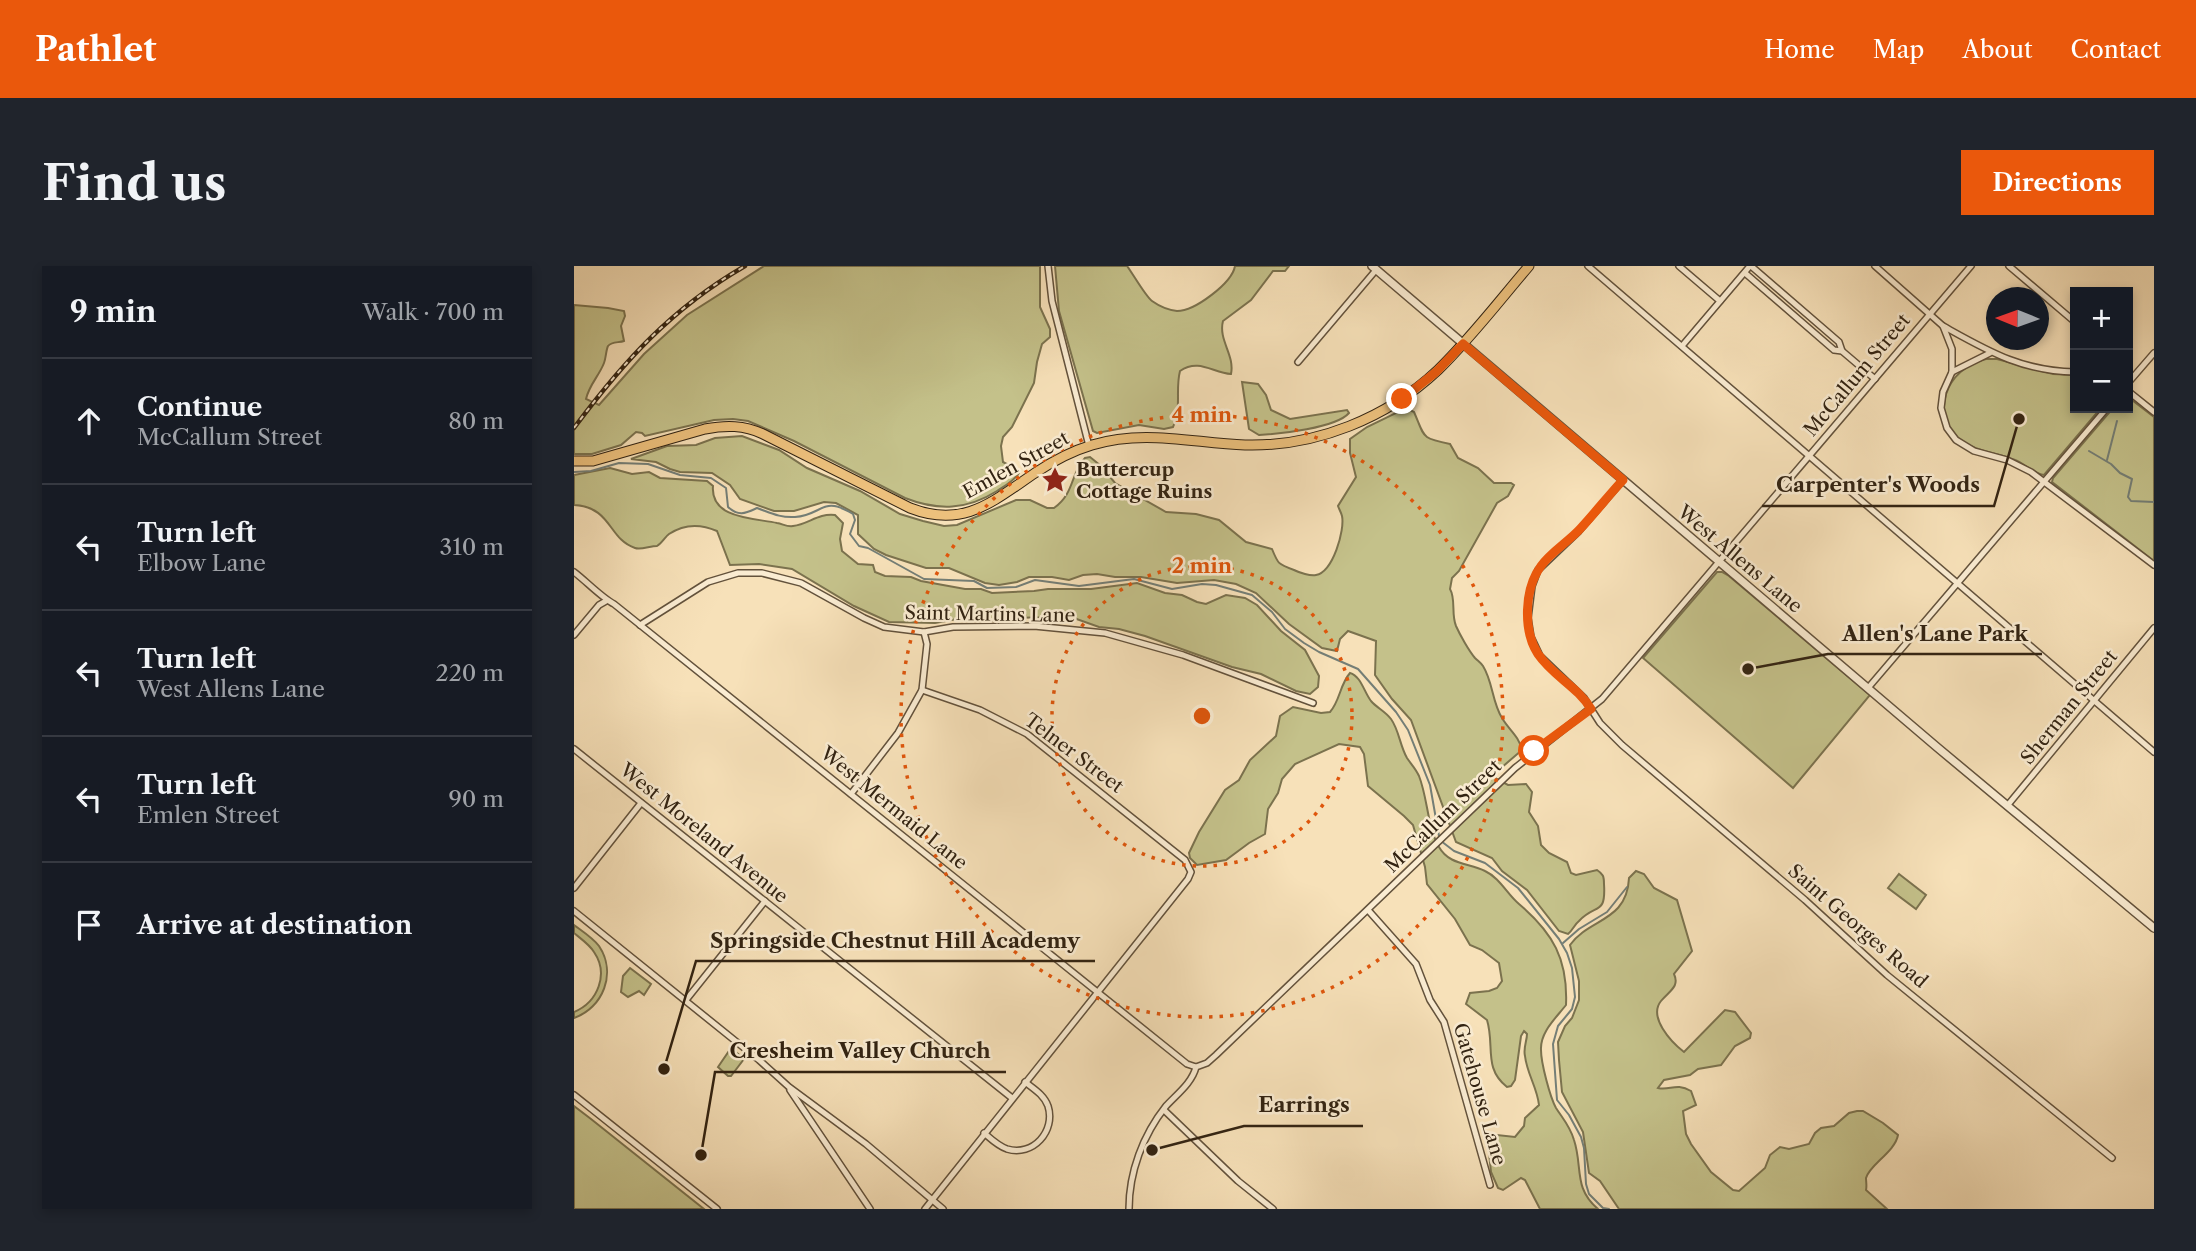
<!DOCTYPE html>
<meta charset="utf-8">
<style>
:root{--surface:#171b24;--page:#20242c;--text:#f1f3f6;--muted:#9ea1a6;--line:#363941;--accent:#ea580c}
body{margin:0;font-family:"Libre Caslon Text",serif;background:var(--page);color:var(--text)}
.controls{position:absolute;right:21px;top:21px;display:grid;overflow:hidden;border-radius:0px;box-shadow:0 4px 10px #0003}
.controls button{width:63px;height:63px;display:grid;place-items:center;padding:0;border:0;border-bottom:2px solid var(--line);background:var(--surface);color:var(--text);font:35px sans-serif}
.compass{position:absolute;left:1412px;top:21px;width:63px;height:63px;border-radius:50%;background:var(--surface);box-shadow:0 4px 10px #0003;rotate:271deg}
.stop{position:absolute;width:21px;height:21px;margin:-16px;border:5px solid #ea580c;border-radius:50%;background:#fff}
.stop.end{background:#ea580c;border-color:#fff;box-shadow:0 2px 7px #0008}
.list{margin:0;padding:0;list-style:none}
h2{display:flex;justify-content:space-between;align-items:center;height:91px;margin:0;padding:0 28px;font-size:30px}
h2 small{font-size:23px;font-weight:400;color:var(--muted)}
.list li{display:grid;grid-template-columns:46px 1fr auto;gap:21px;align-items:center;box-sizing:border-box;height:126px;padding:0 28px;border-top:2px solid var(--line)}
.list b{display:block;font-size:26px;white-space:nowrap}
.list p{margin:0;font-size:23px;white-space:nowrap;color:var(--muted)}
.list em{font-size:23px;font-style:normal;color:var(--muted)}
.icon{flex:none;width:38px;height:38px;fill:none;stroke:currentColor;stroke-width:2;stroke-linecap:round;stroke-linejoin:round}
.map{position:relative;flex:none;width:1580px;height:943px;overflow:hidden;border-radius:0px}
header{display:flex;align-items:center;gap:42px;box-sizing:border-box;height:98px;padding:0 35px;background:var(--accent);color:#fff}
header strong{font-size:33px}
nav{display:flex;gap:38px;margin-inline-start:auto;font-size:24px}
.intro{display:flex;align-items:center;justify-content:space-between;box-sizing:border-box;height:168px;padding:0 42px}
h1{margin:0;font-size:49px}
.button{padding:18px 32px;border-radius:0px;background:var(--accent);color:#fff;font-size:24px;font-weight:700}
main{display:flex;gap:42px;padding:0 42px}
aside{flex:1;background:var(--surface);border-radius:0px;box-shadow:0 4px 10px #0003}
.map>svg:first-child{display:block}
.green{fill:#c4c18a;stroke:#7b724e;stroke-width:2}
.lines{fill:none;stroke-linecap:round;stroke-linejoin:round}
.stream{stroke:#747e76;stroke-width:2}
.minor-casing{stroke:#63523c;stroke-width:8}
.tertiary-casing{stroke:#63523c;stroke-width:10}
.primary-casing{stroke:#322312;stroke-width:11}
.minor{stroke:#faecd2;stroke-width:5}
.tertiary{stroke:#faecd2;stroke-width:7}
.primary{stroke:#ecc07c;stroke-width:9}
.rail-casing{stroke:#322312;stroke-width:4.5}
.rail{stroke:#faecd2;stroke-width:2;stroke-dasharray:5;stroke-linecap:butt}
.route{stroke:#ea580c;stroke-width:9}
.ring{fill:none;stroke:#df560c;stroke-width:3.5;stroke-dasharray:3.5 7}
.labels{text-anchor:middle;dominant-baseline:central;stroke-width:5;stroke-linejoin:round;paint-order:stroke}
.street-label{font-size:19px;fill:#322312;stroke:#faecd2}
.poi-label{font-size:19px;font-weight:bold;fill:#322312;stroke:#faecd2;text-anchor:start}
.centre{fill:#df560c;stroke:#faecd2;stroke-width:3.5}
.ring-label{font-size:21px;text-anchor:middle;font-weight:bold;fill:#df560c;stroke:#faecd2;stroke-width:5;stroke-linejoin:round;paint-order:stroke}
.leader{fill:none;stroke:#322312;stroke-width:2.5}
.callout-dot{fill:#322312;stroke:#faecd2;stroke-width:2.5}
.callout-label{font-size:21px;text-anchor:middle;font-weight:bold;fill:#322312;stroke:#faecd2;stroke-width:5;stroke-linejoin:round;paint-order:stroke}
</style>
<header>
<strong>Pathlet</strong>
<nav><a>Home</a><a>Map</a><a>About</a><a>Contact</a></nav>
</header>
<div class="intro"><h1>Find us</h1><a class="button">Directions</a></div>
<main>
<aside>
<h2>9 min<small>Walk · 700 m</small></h2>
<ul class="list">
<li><svg class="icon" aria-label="ahead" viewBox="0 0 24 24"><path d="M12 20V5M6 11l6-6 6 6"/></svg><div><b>Continue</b><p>McCallum Street</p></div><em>80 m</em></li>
<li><svg class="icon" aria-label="left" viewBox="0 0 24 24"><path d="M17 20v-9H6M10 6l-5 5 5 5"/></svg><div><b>Turn left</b><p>Elbow Lane</p></div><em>310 m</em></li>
<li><svg class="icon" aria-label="left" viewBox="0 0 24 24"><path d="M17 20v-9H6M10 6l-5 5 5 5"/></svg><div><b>Turn left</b><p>West Allens Lane</p></div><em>220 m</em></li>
<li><svg class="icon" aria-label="left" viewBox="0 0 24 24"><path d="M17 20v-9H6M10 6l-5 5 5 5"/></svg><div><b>Turn left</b><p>Emlen Street</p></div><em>90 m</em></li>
<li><svg class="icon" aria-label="arrive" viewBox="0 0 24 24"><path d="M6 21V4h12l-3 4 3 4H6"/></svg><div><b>Arrive at destination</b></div></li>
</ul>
</aside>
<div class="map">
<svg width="1580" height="943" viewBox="0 0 1580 943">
<rect width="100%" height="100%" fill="#f7e1b9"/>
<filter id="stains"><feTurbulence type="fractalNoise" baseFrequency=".00286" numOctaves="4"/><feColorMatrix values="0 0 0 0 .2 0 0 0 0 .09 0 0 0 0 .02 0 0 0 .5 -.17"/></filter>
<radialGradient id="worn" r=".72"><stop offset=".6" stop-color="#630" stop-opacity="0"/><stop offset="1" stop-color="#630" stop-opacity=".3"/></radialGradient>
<g class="green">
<path d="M 190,0 L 466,0 L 466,41 L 476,63 L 476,71 L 468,78 L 463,96 L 460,117 L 438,161 L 429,171 L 427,180 L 429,196 L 442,203 L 445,207 C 440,215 431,220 423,225 C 393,244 364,245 331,232 L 220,175 L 174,155 L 159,153 L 140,154 L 71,170 L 68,167 L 62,166 L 47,179 L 18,188 L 0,188 L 0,39 L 34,42 L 50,45 L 51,50 L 47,60 L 50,75 C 45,77 38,75 34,80 C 32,84 32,92 30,97 C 25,110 15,119 12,133 L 25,139 L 70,88 L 113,49 Z"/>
<path d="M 481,0 L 553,0 C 559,8 572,31 578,35 C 585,40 595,44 603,45 C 621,45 658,17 661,0 L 715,0 L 711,5 L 699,5 L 677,34 L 649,55 C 644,74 661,89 657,108 C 639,107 625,92 606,105 C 601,124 608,144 599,161 L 590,163 L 565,159 L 523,167 L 519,165 L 485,45 Z"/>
<path d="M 1412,93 L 1423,93 L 1479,108 L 1501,109 L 1501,142 L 1527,142 L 1470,209 C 1460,208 1451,198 1441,194 C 1425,187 1404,186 1389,176 C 1353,150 1372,102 1412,93 Z"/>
<path d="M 668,116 L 684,118 L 692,129 L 697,144 L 716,153 L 773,144 L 775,147 C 762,162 705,168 685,169 L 675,163 Z"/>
<path d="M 1554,131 L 1580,151 L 1580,295 L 1478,216 L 1479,212 L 1539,142 L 1554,142 Z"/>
<path d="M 832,142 L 840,146 C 851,171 846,172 876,178 L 884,192 L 904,202 L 920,217 L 937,217 L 940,219 L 934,230 L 923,237 L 885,305 L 878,312 L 876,323 C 882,333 877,348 882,360 C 886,369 895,385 901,392 C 904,395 907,397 909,400 C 919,416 918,436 928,452 C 935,464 945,470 948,484 L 920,508 L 921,512 L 934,519 L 952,518 L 958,526 L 955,546 L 964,560 L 967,579 L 975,587 L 993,596 L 997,607 L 1002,609 L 1023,604 C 1029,608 1030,610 1030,618 C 1032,650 1022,637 1005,655 C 1000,659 999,664 994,668 L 985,665 L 953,624 L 928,605 L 918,592 L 882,576 L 837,454 L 818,433 L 801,409 L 802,375 L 774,365 L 766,373 L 763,385 L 748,382 L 715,358 L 682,327 L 662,318 L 640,314 L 603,317 L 567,311 L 541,311 L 523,308 L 509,309 L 495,314 L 478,311 L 455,311 L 443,316 L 425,319 L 411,317 L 375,302 L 352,302 L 312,289 L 300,283 L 284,268 L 284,249 L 262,237 L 250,236 L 220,245 L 200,245 L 166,233 L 156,219 L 138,207 L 106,206 L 96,203 L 82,196 L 57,193 L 93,180 L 122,179 L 141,172 L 168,170 L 205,184 L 233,202 L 286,225 L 326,248 L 349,255 L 370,260 L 383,259 L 442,234 L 456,234 L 473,242 L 480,242 C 501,227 496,208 511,192 L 516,191 L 527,200 L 541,217 L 592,246 L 622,248 L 645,254 L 672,276 L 698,283 C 704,298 704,298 720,304 C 726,307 736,310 742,309 C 759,306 771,264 768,250 C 767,246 765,243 764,240 L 782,211 L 776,187 L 776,173 L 793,161 Z"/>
<path d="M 36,202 L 58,208 L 75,206 L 86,212 L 133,215 L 139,220 C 136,253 180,252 203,257 C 209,258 213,261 219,260 C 235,258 244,247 261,249 L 269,257 L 266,273 L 268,285 L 284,298 L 299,299 L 301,306 L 311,310 L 337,311 L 347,315 L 391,323 L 407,323 L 418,327 L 460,325 L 474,323 L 517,323 L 563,317 L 591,327 L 608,329 L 623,336 L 632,338 L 652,329 L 671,332 L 683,339 L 707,365 L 731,384 L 745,410 L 744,421 L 736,428 L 722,425 L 687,408 L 658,401 L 571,370 L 545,363 L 525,361 L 497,351 L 434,352 L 418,355 L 383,353 L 361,357 L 315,356 L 280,340 L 218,303 L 185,298 L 156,299 L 143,265 C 127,258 110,258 95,268 C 91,271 88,277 83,280 C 76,280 67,284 61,282 C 34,273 38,241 0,239 L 0,209 Z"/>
<path d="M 1143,306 L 1148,306 L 1155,310 L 1296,429 L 1219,522 L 1069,392 Z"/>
<path d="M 776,407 C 787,410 790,426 797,435 C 803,442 811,445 817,453 C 825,464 826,480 833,492 C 837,498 842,503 845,510 C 854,533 853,560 865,581 C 875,599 895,597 911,605 C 926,612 933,628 945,638 C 979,667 994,693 992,739 C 982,752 966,766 967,784 C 967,797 976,831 982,842 C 989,853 996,860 1000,874 C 1009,901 999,922 1024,943 L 966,943 L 951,914 L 947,912 L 929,924 L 924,922 L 917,906 L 914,877 L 923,869 L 941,871 L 950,860 L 951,852 L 965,839 C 963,821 953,808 951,790 C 949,782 953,775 953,768 L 950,765 L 947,770 L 941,814 L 937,820 L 933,821 C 909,802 921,780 913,754 L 892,738 L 896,727 L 915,725 L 923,722 L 928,715 L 925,697 L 908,684 L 896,679 L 881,653 L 853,618 L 851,601 L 839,559 L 830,550 L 794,520 L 790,488 L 786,481 L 765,478 L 721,498 L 708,513 L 704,527 L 694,543 L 691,568 L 675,577 L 652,594 L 623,599 L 616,592 L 615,587 L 625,566 L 651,524 L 665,514 L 676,494 L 702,470 L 706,450 L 719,441 L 747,447 L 756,446 C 766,435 766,418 776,407 Z"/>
<path d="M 1062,605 L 1070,608 L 1080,622 L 1103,634 L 1118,685 L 1100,708 C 1106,721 1095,725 1087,735 C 1074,751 1097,776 1110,786 L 1151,744 L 1161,746 L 1177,767 L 1176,772 L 1161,780 L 1147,799 L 1124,803 L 1116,809 L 1090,814 L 1084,822 C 1096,825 1102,816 1117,825 L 1122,839 L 1109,845 L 1112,868 L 1117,878 L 1137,906 L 1159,924 L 1165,925 L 1191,902 L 1196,889 L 1206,881 L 1215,883 L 1235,878 L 1241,867 L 1247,862 L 1260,860 L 1275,847 L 1283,845 L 1289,845 L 1309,857 L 1324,869 C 1321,886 1295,899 1292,912 C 1292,916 1293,920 1292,924 L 1313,943 L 1045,943 L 1026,915 L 1015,907 L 1009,866 L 988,826 L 985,794 L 984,776 L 991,760 L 998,752 L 1005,734 L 1005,715 L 996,679 C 1015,652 1053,656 1055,612 Z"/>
<path d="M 1325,608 L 1352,629 L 1342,643 L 1314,622 Z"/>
<path d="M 0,659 C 8,665 19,672 25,680 C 43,707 29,742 0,752 L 0,746 C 24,736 35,708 20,686 C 15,678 7,673 0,667 Z"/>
<path d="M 56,702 L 77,718 L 70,729 L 65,725 L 54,731 L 47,726 L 49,710 Z"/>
<path d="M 157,782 L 170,793 L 157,810 L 154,810 L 144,801 Z"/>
<path d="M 0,840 L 17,853 L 130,943 L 0,943 Z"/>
</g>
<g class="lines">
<g class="stream">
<path d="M 1515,185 L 1537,198 L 1546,207 L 1558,213 L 1554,231 L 1557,235 L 1580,236"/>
<path d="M 1533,194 L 1543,155"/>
<path d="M 0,206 L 17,205 L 45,197 L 74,198 L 106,209 L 137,212 L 152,222 L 154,241 C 165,251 172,247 183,242 C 197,247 206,252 221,251 C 249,249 248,229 279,248 L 281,254 L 276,268 L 285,280 L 294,282 L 350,313 L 400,315 L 413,322 L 442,321 L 461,314 L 505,320 L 560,313 L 598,323 L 628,318 L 642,319 L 678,329 L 698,346 L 711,363 L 730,377 L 745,386 L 784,403 L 822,446 L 834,464 L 856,519 L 865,570"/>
<path d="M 867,575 L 880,585 L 911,597 L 944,622 L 985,673 L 993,687 L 998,702 L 1001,731 L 998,743 L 984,760 L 979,778 L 983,834 L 995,849 L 1007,871 L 1010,882 L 1012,918 L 1015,928 L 1029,942 L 1035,943"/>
<path d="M 989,677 L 1005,663 L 1033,646 L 1053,621"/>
</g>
<defs>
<g id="minor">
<path d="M 474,0 L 478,35 L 515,180"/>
<path d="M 1014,0 L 1580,486"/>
<path d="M 1105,0 L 1146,35"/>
<path d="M 1177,0 L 1265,76 L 1268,85"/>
<path d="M 1301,0 L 1369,60 L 1378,83 L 1378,106"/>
<path d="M 1435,0 L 1501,56"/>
<path d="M 1171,7 L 1260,84 L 1268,85 L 1301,113"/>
<path d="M 1369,60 C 1414,85 1447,105 1501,106"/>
<path d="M 1108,80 L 1176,0"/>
<path d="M 1416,87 L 1378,106 L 1369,126 L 1367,142 L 1373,162 L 1382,174 L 1400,185 L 1433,194 L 1457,206 L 1580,299"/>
<path d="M 724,96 L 802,4"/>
<path d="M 1554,117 L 1580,87"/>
<path d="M 1554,125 L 1580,146"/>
<path d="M 1049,214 L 1005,265 L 964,304 L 958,320 L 954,352 L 957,371 L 966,390 L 1010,432 L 1026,457 L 1048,479 L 1231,634 L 1313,709 L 1538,892"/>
<path d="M 0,306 C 12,315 28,332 40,338 L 613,798 L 622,801"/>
<path d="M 66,359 L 134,316 L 164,307 L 188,307 L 227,317 L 290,352 L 310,361 L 350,366 L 379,361 L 460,360 L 531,367 L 609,389 L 739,437"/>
<path d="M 0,369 L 25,339 L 32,335"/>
<path d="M 1294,422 L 1533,142"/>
<path d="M 348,424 L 406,444 L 453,468 L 611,594 L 617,606 L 614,613 L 351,943"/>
<path d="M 0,483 L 438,832"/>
<path d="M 277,528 L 324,467 L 348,424 L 353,378 L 350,366"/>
<path d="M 1433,540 L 1580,362"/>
<path d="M 0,622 L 67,537"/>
<path d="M 794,644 L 842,698 L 856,734 L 870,756 L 916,919"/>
<path d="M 0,645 L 185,794 L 215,821 L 292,878 L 369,943"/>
<path d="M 112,734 L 191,635"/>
<path d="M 216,824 L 296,943"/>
<path d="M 0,829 L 143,943"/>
<path d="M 590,844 L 664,915 L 699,943"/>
<path d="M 410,867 C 417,873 424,880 433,883 C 459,891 482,865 474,840 C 470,829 460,823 451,816"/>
<path d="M 555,943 C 555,906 569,869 592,840 C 603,828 618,817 622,801 L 633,797 L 642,789 L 941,502 L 1028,433 L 1397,0"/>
</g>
<path id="tertiary" d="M 798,0 L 1364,482 L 1580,662"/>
<path id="primary" d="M 0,195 L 19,195 L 131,163 C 152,159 170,159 189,168 L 336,242 C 390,263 419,235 461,207 C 479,195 498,185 518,179 C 570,163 619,177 671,179 C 742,181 813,152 864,104 C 897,72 925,35 955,0"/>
</defs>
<use href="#minor" class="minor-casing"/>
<use href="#tertiary" class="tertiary-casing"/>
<use href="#primary" class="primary-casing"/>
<use href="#minor" class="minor"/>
<use href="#tertiary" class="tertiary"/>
<use href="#primary" class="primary"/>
<defs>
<path id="rail" d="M 0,162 C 50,95 98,42 171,0"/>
</defs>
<use href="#rail" class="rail-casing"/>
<use href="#rail" class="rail"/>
</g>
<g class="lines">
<path class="route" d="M 828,133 L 862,106 L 889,78 L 1049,214 C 1034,230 1021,247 1006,263 C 994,276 977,286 967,300 C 950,323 949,365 964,388 C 979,410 1004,421 1017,443 L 960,485"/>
</g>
<g class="ring">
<circle cx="628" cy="450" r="150"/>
<circle cx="628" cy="450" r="301"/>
</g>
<defs>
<symbol id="sight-bare" viewBox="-9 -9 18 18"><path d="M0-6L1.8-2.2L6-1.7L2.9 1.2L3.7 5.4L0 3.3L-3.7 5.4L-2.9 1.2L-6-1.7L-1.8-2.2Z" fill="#8f2418" stroke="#faecd2" stroke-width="2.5" paint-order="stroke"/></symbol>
</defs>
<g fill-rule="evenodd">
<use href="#sight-bare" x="462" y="195" width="38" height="38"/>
</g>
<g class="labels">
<g class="street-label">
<text transform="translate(1283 109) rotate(-50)">McCallum Street</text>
<text transform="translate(442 199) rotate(-29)">Emlen Street</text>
<text transform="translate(1166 293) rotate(40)">West Allens Lane</text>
<text transform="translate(416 348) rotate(1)">Saint Martins Lane</text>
<text transform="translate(1495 441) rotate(-51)">Sherman Street</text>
<text transform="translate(500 487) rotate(37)">Telner Street</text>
<text transform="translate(320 542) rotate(39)">West Mermaid Lane</text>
<text transform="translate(869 550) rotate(-44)">McCallum Street</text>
<text transform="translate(130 567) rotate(39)">West Moreland Avenue</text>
<text transform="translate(1284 660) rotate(41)">Saint Georges Road</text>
<text transform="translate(906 828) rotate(74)">Gatehouse Lane</text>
</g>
<g class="poi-label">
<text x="502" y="203">Buttercup<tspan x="502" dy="22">Cottage Ruins</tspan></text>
</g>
</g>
<circle cx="628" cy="450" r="10" class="centre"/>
<g class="ring-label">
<text x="628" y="156">4 min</text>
<text x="628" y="307">2 min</text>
</g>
<path class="leader" d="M1445 153L1420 240H1188M1174 403L1254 388H1468M90 803L122 695H521M127 889L141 806H432M578 884L670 860H789"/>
<g class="callout-dot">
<circle cx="1445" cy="153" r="7"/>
<circle cx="1174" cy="403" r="7"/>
<circle cx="90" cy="803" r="7"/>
<circle cx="127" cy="889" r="7"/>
<circle cx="578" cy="884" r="7"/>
</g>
<g class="callout-label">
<text x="1304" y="226">Carpenter's Woods</text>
<text x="1361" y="375">Allen's Lane Park</text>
<text x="321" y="682">Springside Chestnut Hill Academy</text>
<text x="286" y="792">Cresheim Valley Church</text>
<text x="730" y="846">Earrings</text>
</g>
<rect width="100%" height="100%" filter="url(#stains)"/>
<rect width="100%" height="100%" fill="url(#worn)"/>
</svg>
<div class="controls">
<button>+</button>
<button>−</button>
</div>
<svg class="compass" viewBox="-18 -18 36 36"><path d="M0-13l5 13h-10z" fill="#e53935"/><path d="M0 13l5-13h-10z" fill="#9ea1a6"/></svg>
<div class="stop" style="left:960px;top:485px"></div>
<div class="stop end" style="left:828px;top:133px"></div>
</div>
</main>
